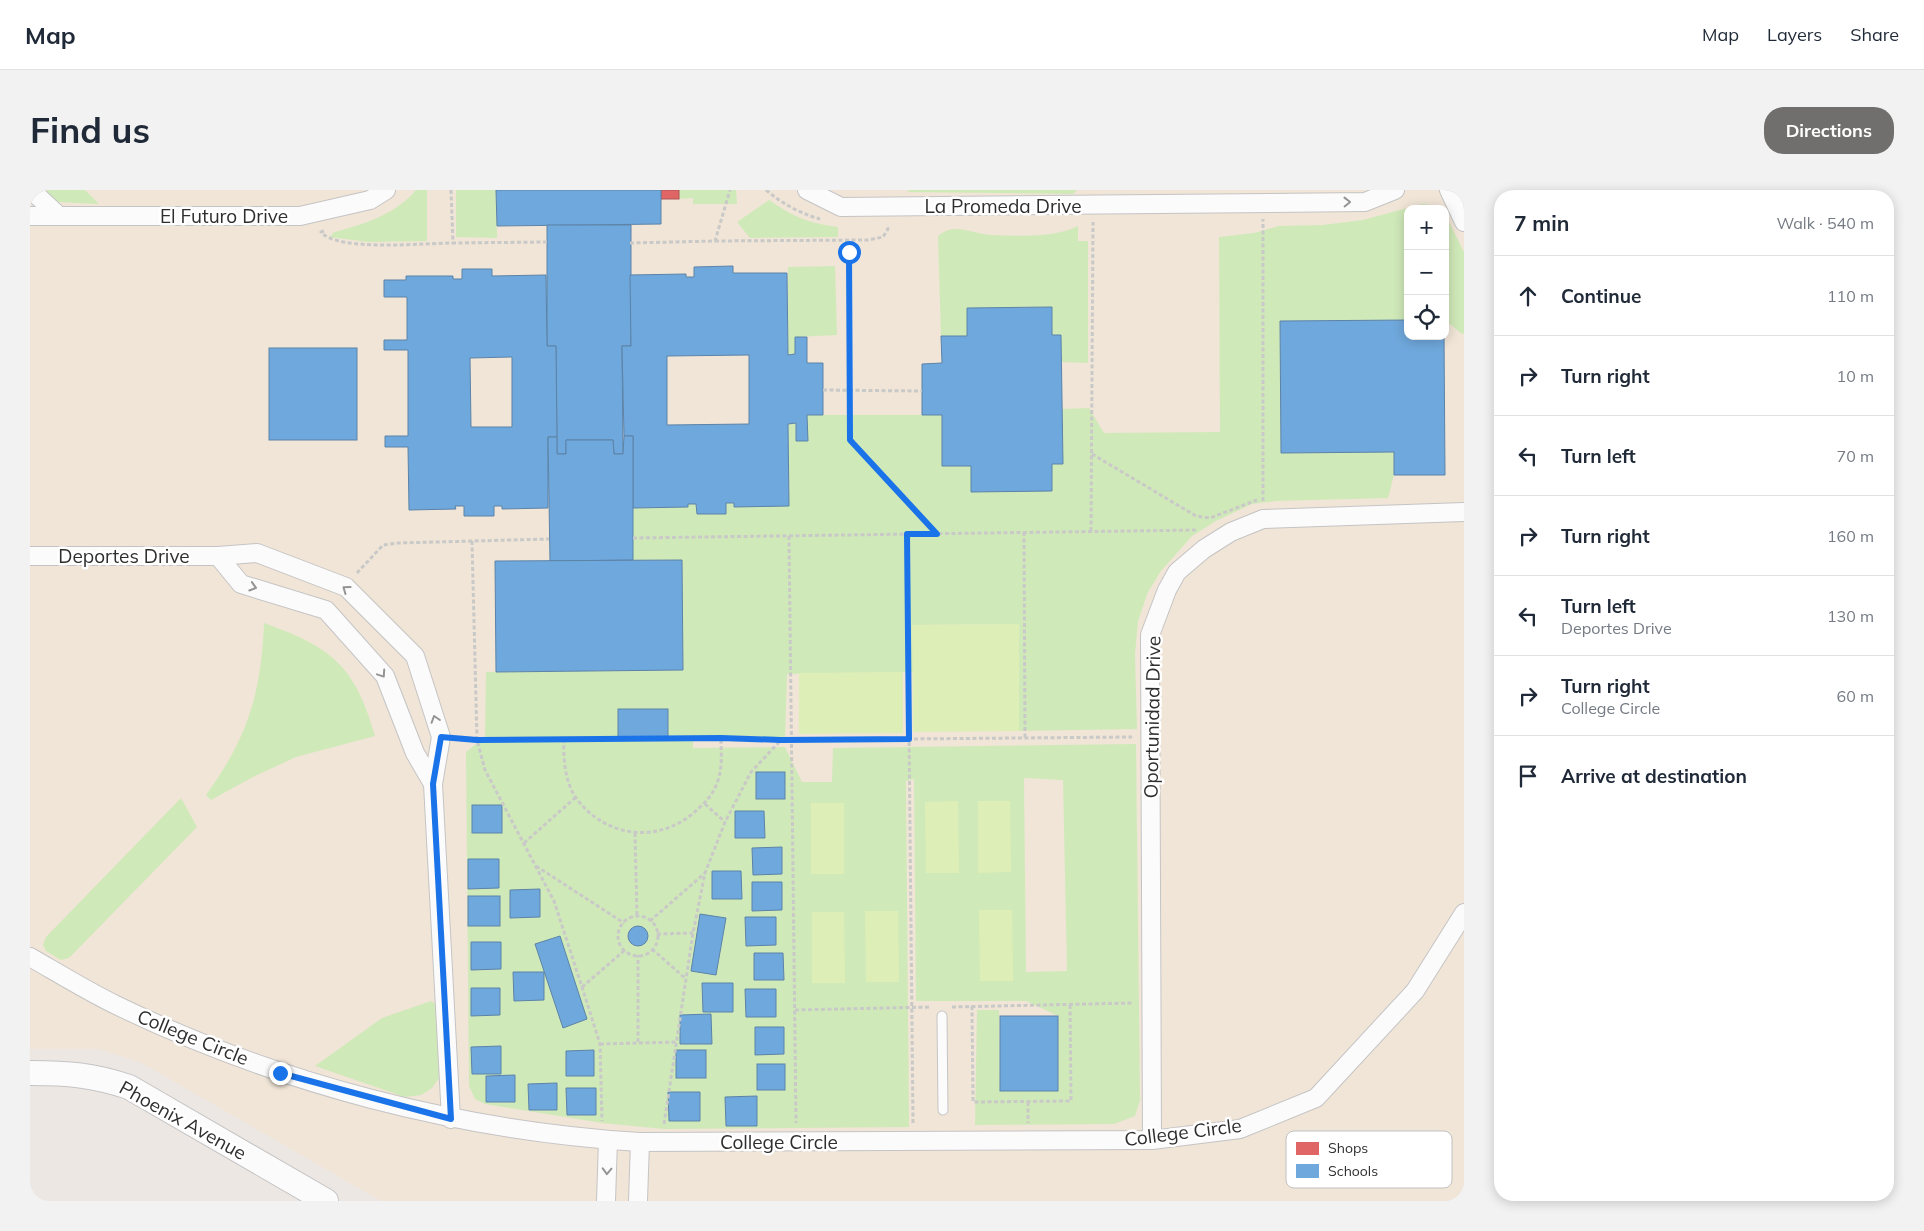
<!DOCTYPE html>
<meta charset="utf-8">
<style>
:root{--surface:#fff;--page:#f2f2f3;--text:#1f2937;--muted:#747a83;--line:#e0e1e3;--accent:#706f6d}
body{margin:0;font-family:Mulish,sans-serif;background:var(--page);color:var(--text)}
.controls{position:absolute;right:15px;top:15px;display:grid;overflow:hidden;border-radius:10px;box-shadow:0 2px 12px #0003}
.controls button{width:45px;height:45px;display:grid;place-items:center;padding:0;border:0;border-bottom:1px solid var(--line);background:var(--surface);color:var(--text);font:25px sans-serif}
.stop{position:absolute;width:15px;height:15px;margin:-11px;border:4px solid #1a73e8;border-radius:50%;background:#fff}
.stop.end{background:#1a73e8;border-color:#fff;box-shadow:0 1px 5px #0008}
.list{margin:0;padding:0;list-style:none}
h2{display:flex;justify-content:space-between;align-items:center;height:65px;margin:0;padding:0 20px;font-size:21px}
h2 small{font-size:16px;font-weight:400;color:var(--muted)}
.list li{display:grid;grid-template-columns:32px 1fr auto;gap:15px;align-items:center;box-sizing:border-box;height:80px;padding:0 20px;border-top:1px solid var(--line)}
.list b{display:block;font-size:19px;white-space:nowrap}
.list p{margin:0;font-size:16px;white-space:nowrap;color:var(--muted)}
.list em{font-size:16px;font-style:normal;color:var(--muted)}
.icon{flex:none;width:28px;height:28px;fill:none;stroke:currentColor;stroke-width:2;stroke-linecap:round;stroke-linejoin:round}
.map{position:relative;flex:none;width:1434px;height:1011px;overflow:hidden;border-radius:20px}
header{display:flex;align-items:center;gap:30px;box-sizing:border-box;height:70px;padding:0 25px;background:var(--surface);border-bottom:1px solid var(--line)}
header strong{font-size:24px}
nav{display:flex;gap:28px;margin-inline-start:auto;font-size:18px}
.intro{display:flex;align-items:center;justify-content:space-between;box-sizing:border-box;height:120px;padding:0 30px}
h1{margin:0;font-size:35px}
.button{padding:12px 22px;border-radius:20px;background:var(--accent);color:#fff;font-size:18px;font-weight:700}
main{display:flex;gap:30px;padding:0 30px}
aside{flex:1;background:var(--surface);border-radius:20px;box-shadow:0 2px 12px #0003}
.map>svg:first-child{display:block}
.education{fill:#f0e5d7;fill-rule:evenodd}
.green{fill:#d0e9b9;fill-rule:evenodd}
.pitch{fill:#ddeeb6}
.shops{fill:#e06666;stroke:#ab5555}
.schools{fill:#6fa8dc;stroke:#5c83a8;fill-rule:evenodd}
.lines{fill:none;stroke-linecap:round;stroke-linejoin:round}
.lane-casing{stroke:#c5c4c4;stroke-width:11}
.street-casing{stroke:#c5c4c4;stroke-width:20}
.secondary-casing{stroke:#c5c4c4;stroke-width:26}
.path{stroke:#c9c9c8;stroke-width:3;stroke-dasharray:4 2.5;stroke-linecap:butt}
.lane{stroke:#fcfbfb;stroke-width:9}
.street{stroke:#fcfbfb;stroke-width:18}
.secondary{stroke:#fcfbfb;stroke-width:24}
.oneway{stroke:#959494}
.route{stroke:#1a73e8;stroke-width:6}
.labels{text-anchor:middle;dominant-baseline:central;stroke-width:5;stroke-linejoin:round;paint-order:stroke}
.street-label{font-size:19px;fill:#2e2e2e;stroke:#fff}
.key{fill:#fff;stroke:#c0c0c0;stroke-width:1}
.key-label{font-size:14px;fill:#2e2e2e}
</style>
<header>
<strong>Map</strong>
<nav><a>Map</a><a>Layers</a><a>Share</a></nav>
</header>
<div class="intro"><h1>Find us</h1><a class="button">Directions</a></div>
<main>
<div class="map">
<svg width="1434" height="1011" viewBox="0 0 1434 1011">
<rect width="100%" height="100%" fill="#ece7e3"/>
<path class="education" d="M 0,0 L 1434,0 L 1434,1011 L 351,1011 L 112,873 L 69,859 L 0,859 ZM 1378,19 L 1415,19 L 1415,146 L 1378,146 Z"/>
<g class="green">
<path d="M 14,0 L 55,0 L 69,14 L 27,12 Z"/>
<path d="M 386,0 L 397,0 L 397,51 L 338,52 L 300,47 L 304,42 C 333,35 366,24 386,0 Z"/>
<path d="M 426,0 L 466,0 L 467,48 L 426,47 Z"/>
<path d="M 649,0 L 706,0 L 707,14 L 663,14 L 663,8 L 649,9 Z"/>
<path d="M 880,0 L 1047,0 L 1043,4 L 877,2 Z"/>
<path d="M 739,10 C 764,27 778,33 808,37 L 808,47 L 720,48 L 707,32 Z"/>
<path d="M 1392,14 L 1402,15 L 1410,19 L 1378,19 L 1378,130 L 1250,131 L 1251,263 L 1364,262 L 1364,285 L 1358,308 L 1246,311 L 1222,314 L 1186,331 L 1162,346 L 1131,381 L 1118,402 L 1108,431 L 1105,464 L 1107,539 L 989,541 L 988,434 L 883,435 L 883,482 L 757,484 L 755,548 L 663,549 L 663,558 L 755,557 L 772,592 L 802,592 L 803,558 L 1106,554 L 1110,910 L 1105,926 L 1084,934 L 945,935 L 947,820 L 969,820 L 970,901 L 1028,901 L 1028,826 L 996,811 L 886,811 L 884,589 L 876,591 L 879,937 L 634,939 L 572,933 L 455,914 L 445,909 L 439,896 L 436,562 L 455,547 L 456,482 L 653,480 L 652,370 L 603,370 L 603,318 L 658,317 L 658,314 L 666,314 L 667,324 L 696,324 L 696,313 L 759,316 L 758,234 L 766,233 L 766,251 L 777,251 L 777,225 L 912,225 L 912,276 L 941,276 L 941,302 L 1022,301 L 1022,274 L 1032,219 L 1059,218 L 1074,243 L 1190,242 L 1189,47 L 1224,43 L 1249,36 L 1293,35 L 1333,30 ZM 589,519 L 638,520 L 638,549 L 589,549 ZM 994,588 L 1033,590 L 1037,781 L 996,782 Z"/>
<path d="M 1415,24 L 1434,62 L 1434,143 L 1432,144 L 1415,130 Z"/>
<path d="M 1048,36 L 1048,51 L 1058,51 L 1058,173 L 1032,172 L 1031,146 L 1022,145 L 1022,117 L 937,118 L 937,146 L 911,146 L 908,46 C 926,31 943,45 963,45 C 990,46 1024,48 1048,36 Z"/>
<path d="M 805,76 L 807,145 L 765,147 L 765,164 L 758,165 L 758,77 Z"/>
<path d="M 234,433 C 301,457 325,475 345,546 L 266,567 L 221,588 L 181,610 L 176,605 C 218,547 231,504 234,433 Z"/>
<path d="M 151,608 L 167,637 L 39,768 L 31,770 L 16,761 L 13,755 L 16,747 Z"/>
<path d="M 401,811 L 408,815 L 409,888 L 402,898 L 391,905 L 375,907 L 285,876 L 352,828 Z"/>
</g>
<g class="pitch">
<path d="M 989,434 L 989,541 L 883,542 L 882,435 Z"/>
<path d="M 873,482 L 873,543 L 769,544 L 769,483 Z"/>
<path d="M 928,611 L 929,683 L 896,683 L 895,612 Z"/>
<path d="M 948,611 L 980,611 L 981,682 L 948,683 Z"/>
<rect x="781" y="613" width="33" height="71"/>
<path d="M 949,720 L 982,720 L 983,791 L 950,791 Z"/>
<path d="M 835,721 L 868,721 L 869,792 L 836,792 Z"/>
<path d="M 782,722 L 814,722 L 815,793 L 782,793 Z"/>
</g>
<rect class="shops" x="631" y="0" width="18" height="9"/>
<g class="schools">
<path d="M 466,0 L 631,0 L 631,34 L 467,36 Z"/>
<path d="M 517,35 L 601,35 L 601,156 L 592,156 L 593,264 L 584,264 L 583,250 L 536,250 L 536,264 L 527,264 L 526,156 L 517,156 Z"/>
<path d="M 703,76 L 703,83 L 757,83 L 758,165 L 765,164 L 765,147 L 777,147 L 777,173 L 793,173 L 793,225 L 777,225 L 778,251 L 766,251 L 766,233 L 758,234 L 759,316 L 704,317 L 704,313 L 696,313 L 696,324 L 667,324 L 666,314 L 658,314 L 658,317 L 603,318 L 603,246 L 594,246 L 592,156 L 601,156 L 600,85 L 656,84 L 656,87 L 664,87 L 664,77 ZM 719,165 L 719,234 L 637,235 L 637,166 Z"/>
<path d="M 432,79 L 462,79 L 462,86 L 516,85 L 517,156 L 526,156 L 527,247 L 518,247 L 518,318 L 472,319 L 472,316 L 464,316 L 464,326 L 434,326 L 434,316 L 425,316 L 426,319 L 379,320 L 378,257 L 355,257 L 355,246 L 378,246 L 378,160 L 354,160 L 354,150 L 377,150 L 377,107 L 354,107 L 354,90 L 376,90 L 376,86 L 423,86 L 423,89 L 432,89 ZM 482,167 L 482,237 L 441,237 L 440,168 Z"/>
<path d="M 1022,117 L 1022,145 L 1031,145 L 1033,274 L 1022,274 L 1022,301 L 941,302 L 941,276 L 912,276 L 912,225 L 892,225 L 892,174 L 912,173 L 911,146 L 937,146 L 937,118 Z"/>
<path d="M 1378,130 L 1378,146 L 1414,146 L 1415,285 L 1364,285 L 1364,262 L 1251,263 L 1250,131 Z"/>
<rect x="239" y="158" width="88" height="92"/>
<path d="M 594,246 L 603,246 L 603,370 L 520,371 L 518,247 L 527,247 L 527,264 L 536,264 L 536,250 L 583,250 L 584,264 L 593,264 Z"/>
<path d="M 652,370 L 653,480 L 466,482 L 465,371 Z"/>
<rect x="588" y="519" width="50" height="30"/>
<rect x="726" y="582" width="29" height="27"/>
<rect x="442" y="615" width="30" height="28"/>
<path d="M 705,621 L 734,621 L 735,648 L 705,648 Z"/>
<path d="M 752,657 L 752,684 L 723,685 L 722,658 Z"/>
<path d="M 438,669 L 469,669 L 469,698 L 438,699 Z"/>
<path d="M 682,681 L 711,681 L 712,709 L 682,709 Z"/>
<path d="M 722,692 L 752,692 L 752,720 L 722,721 Z"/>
<path d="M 510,699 L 510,727 L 480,728 L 480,700 Z"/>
<rect x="438" y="706" width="32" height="30"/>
<path d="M 670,724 L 696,728 L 686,785 L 661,781 Z"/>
<path d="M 715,727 L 746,727 L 746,755 L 716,756 Z"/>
<circle cx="608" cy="746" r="10"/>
<path d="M 530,746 L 557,829 L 533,838 L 505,754 Z"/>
<path d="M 441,752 L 471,752 L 471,779 L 441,780 Z"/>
<path d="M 724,763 L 753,763 L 754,790 L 724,790 Z"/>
<path d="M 483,782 L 514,782 L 514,810 L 484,811 Z"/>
<path d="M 672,793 L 703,793 L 703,822 L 673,822 Z"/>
<path d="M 441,798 L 470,798 L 470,825 L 441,826 Z"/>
<path d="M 715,799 L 746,799 L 746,827 L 716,827 Z"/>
<path d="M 681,824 L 682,854 L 650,854 L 650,825 Z"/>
<rect x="970" y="826" width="58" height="75"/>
<path d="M 725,837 L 754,837 L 754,864 L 725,865 Z"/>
<path d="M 471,856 L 471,884 L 442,884 L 441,857 Z"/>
<path d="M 564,860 L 564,886 L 536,886 L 536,861 Z"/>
<rect x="646" y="860" width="30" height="28"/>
<rect x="727" y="874" width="28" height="26"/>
<path d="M 485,885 L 485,912 L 456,912 L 456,886 Z"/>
<path d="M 527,893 L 527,920 L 499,920 L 498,894 Z"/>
<path d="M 536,898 L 566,898 L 566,925 L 537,925 Z"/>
<path d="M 638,902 L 670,902 L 670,931 L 639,931 Z"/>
<path d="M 727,906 L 727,936 L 696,936 L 695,907 Z"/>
</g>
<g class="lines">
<defs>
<path id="lane" d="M 912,826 L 913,920"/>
<g id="street">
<path d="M 1,0 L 28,25"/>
<path d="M 777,0 L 811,17 L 1335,12 L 1365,0"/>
<path d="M 1419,0 L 1434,32"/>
<path d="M 0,26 L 270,26 L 340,10 L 356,0"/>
<path d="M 0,366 L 188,366 L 227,363 L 316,397 L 385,466 L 411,547 L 403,594 L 421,929"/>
<path d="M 188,366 L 211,394 L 296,420 L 355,486 L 385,563 L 403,594"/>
<path d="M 0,767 C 28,783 57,801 86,815 C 249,894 430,941 610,952 L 1122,950 L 1210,939 L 1286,908 L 1385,801 L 1434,723"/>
<path d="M 1122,950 L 1120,445 L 1137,400 L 1147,382 L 1174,359 L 1201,342 L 1233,329 L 1434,322"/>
<path d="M 576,1011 L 578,950"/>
<path d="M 608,1011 L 610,952"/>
</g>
<path id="secondary" d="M 0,883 C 38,883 63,885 99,897 L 296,1011"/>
</defs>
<use href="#lane" class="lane-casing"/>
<use href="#street" class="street-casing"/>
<use href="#secondary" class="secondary-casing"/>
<g class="path">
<path d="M 421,0 L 423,53 L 517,52"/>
<path d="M 736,0 C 753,14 769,23 790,29"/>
<path d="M 294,41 L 291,42 C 307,62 396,53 423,53"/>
<path d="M 685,51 L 838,50 L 853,47 L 858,39 L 856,35"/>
<path d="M 600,53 L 685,51 L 700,0"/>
<path d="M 819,62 L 820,250 L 907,344"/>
<path d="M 793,200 L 892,201"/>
<path d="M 1062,264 L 1166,326 L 1180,328 L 1227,310"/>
<path d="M 1233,311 L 1233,29"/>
<path d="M 1061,341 L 1063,32"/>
<path d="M 994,342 L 995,548"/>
<path d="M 877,344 L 883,933"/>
<path d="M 759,346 L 766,933"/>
<path d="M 603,348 L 1168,340"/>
<path d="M 442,351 L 447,550 L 455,580 L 524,711 L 552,797 L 570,854 L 572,931"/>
<path d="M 327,383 L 353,355 L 368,353 L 519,349"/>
<path d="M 429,549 L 691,548 L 761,550 L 1102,547"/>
<path d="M 534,549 C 533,568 535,592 546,608 C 574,646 624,654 661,625 C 672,616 682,607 687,593 C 693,578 691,563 691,548"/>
<path d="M 675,614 L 695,632"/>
<path d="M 605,643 L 607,727"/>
<path d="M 494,653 L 546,607"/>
<path d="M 506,676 L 594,733"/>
<circle cx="608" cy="746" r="20"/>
<path d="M 620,731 L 675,683"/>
<path d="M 627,744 L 663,743"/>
<path d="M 622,759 L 656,789"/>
<path d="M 552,797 L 595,760"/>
<path d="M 942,816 L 943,912 L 1041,911 L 1040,814"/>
<path d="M 922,817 L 1103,813"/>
<path d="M 765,820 L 901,817"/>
<path d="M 608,852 L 608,765"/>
<path d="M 570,854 L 647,852"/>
<path d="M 998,912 L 998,933"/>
<path d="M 634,934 L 663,743 L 675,683 L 695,632 L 721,582 L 751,550"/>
</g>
<use href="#lane" class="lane"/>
<use href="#street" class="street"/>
<use href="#secondary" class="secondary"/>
</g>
<defs><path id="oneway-chevron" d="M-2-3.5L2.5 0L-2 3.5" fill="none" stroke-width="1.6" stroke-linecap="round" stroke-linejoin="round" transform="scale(1.25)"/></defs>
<g class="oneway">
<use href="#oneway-chevron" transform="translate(1317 12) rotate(-1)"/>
<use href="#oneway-chevron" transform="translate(223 397) rotate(17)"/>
<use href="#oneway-chevron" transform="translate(316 399) rotate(-144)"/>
<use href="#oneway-chevron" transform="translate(352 484) rotate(56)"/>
<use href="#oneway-chevron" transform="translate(405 529) rotate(-108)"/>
<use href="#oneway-chevron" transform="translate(577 981) rotate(92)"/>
</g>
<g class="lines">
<path class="route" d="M 250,883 L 421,929 L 403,594 L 411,547 L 447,550 L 691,548 L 751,550 L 879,549 L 877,344 L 907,344 L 820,250 L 819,62"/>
</g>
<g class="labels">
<g class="street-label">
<text x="973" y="16">La Promeda Drive</text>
<text x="194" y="26">El Futuro Drive</text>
<text x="94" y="366">Deportes Drive</text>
<text transform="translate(1122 527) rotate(-89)">Oportunidad Drive</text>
<text transform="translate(163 847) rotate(22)">College Circle</text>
<text transform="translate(153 930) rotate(29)">Phoenix Avenue</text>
<text transform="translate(1153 942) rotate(-7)">College Circle</text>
<text x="749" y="952">College Circle</text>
</g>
</g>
<rect x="1256" y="941" width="166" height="57" rx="8" class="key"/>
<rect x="1266" y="952" width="23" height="13" fill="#e06666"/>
<rect x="1266" y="974" width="23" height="14" fill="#6fa8dc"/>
<g class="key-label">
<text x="1298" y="963">Shops</text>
<text x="1298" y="986">Schools</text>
</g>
</svg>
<div class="controls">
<button>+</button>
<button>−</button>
<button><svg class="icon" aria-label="locate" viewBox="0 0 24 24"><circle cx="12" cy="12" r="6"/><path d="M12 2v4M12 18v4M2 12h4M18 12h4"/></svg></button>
</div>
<div class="stop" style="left:819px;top:62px"></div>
<div class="stop end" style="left:250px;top:883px"></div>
</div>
<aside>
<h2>7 min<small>Walk · 540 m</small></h2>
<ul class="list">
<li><svg class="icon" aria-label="ahead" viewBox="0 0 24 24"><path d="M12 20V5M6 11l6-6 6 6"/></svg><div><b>Continue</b></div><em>110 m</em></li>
<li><svg class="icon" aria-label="right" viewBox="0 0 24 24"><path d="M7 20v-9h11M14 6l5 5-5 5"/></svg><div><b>Turn right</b></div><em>10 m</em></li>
<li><svg class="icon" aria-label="left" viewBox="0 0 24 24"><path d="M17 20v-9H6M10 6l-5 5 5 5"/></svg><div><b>Turn left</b></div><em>70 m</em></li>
<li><svg class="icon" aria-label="right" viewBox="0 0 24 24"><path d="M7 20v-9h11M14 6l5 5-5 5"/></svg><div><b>Turn right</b></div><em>160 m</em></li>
<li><svg class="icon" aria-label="left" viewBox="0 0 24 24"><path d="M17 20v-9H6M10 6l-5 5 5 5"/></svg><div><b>Turn left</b><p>Deportes Drive</p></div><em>130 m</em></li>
<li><svg class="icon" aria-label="right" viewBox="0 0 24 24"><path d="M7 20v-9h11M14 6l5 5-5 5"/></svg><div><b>Turn right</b><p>College Circle</p></div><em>60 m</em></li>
<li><svg class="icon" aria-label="arrive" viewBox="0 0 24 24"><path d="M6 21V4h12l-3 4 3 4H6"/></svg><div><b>Arrive at destination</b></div></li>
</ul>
</aside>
</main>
